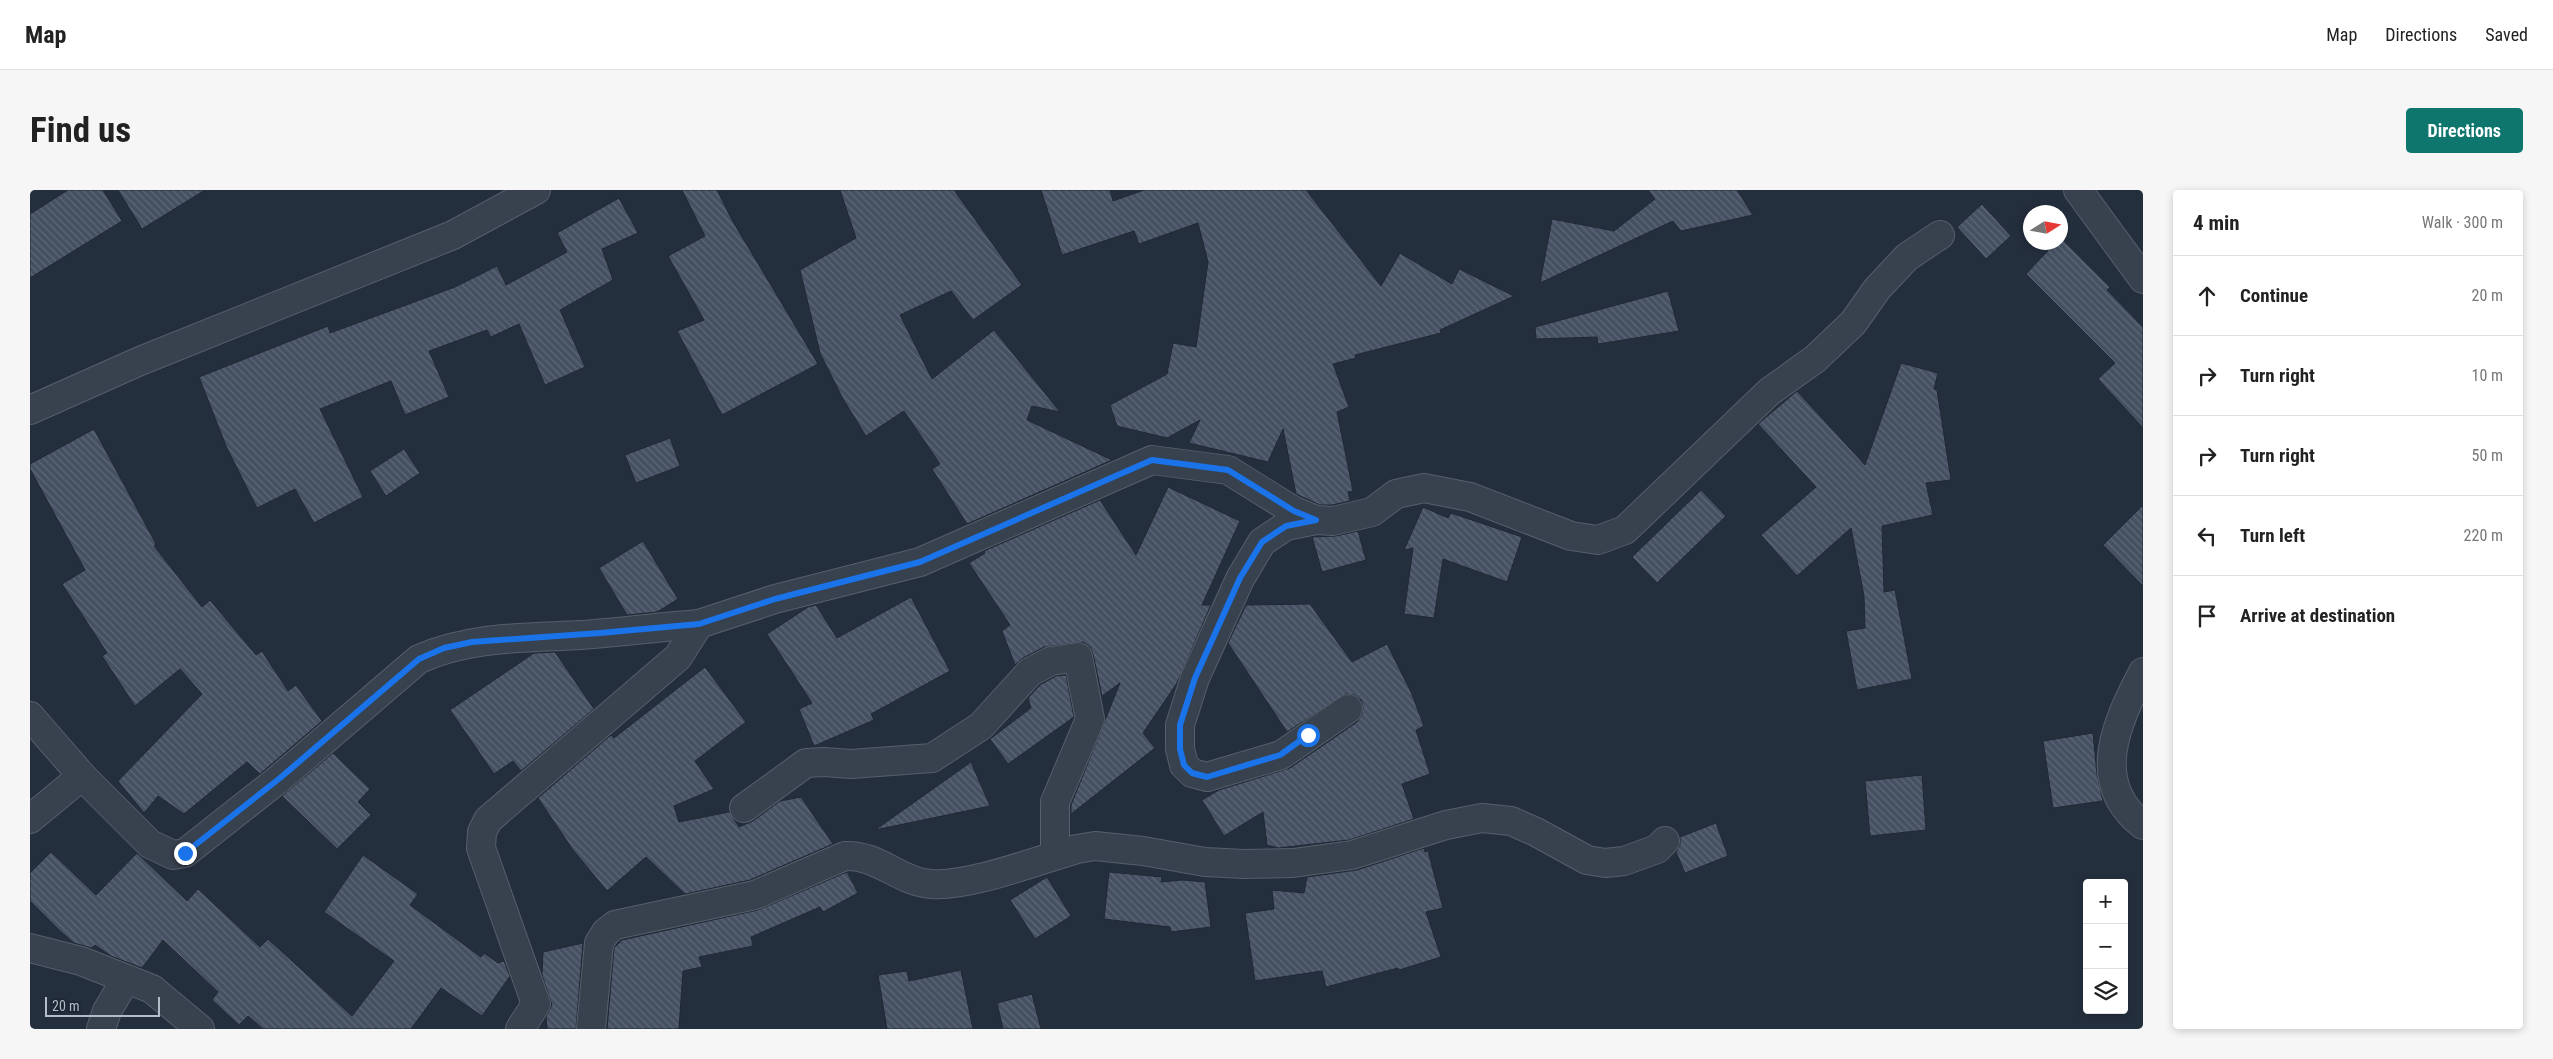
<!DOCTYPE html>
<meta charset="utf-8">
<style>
:root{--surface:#fff;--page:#f6f6f6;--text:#222;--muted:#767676;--line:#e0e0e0;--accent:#0f766e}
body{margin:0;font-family:"Roboto Condensed",sans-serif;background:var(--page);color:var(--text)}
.controls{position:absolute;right:15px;bottom:15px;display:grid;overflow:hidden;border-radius:5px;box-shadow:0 2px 8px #0003}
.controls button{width:45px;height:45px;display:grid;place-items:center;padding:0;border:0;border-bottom:1px solid var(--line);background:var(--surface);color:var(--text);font:25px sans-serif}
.compass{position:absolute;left:1993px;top:15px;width:45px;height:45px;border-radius:50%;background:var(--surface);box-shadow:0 2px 8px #0003;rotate:79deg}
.scale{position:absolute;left:15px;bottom:12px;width:115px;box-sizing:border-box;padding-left:5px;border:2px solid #b4bcc9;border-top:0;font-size:14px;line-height:18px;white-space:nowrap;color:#b4bcc9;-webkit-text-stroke:4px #1d2633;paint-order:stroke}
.stop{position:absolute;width:15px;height:15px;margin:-11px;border:4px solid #1a73e8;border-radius:50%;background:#fff}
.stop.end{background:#1a73e8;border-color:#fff;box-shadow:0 1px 5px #0008}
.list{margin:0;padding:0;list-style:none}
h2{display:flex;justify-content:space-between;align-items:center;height:65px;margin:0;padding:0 20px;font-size:21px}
h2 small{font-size:16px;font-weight:400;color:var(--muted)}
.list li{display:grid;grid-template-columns:32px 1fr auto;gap:15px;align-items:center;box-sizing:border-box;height:80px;padding:0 20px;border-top:1px solid var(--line)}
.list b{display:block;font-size:19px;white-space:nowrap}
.list em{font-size:16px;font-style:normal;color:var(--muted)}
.icon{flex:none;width:28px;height:28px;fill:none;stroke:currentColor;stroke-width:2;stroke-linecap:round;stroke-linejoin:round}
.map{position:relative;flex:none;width:2113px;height:839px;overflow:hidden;border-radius:5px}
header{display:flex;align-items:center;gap:30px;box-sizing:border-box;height:70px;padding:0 25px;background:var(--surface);border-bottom:1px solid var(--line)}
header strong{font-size:24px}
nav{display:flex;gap:28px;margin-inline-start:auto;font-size:18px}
.intro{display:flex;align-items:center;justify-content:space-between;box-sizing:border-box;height:120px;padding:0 30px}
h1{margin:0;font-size:35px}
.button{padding:12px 22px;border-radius:5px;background:var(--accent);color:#fff;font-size:18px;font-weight:700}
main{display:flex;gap:30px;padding:0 30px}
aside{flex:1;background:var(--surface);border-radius:5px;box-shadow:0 2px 8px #0003}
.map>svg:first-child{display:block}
.building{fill:url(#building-back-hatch);stroke:#1f2835}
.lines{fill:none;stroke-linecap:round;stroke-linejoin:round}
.minor-casing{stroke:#565f6c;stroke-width:30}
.minor{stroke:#38414e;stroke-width:28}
.route{stroke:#1a73e8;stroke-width:6}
</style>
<header>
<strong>Map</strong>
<nav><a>Map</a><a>Directions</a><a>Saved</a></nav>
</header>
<div class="intro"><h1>Find us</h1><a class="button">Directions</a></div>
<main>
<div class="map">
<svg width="2113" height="839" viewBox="0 0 2113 839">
<defs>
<pattern id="building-back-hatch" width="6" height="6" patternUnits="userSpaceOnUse" patternTransform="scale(1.25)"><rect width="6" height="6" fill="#455162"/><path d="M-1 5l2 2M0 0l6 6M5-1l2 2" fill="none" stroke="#5d6877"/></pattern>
</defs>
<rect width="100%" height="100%" fill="#242f3e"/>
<g class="building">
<path d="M 38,0 L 73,0 L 92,31 L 0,88 L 0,24 Z"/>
<path d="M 88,0 L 175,0 L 112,39 Z"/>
<path d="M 652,0 L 687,0 L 702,30 L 788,174 L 692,225 L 647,141 L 674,130 L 638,66 L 675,46 Z"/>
<path d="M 810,0 L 924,0 L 992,95 L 943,130 L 921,101 L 870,125 L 902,189 L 964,140 L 1030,222 L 1002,216 L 997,230 L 1082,270 L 937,334 L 902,279 L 910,274 L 874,221 L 836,246 L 813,209 L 790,163 L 770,80 L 826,48 Z"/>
<path d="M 1011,0 L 1080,0 L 1083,11 L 1114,0 L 1276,0 L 1351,96 L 1370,63 L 1422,94 L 1429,79 L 1484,106 L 1410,140 L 1411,143 L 1325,165 L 1326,168 L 1303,174 L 1319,217 L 1307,222 L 1323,301 L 1318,302 L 1320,311 L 1302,315 L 1290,315 L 1266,304 L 1253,239 L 1238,272 L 1159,253 L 1170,230 L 1137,248 L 1087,236 L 1080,215 L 1137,184 L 1143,153 L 1166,157 L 1178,72 L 1168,33 L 1109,54 L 1104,41 L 1032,65 Z"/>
<path d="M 1618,0 L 1707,0 L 1723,25 L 1651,41 L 1643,31 L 1510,93 L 1522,29 L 1584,41 L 1625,9 Z"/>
<path d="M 589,8 L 608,43 L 572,59 L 583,90 L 530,120 L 555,177 L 515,195 L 489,134 L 461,147 L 457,140 L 399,161 L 419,207 L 375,225 L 361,191 L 290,219 L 333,307 L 284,333 L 265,299 L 227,318 L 196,256 L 169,187 L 298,136 L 300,143 L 425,97 L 467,76 L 476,95 L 537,62 L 527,43 Z"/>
<path d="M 1952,14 L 1981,46 L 1956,69 L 1927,37 Z"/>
<path d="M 2031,48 L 2080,97 L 2077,100 L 2113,137 L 2113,238 L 2068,189 L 2085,173 L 1996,84 L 2026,52 L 2030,52 Z"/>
<path d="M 1638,101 L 1649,141 L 1568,154 L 1567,147 L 1506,149 L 1505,137 Z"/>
<path d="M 1871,173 L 1908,183 L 1904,199 L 1907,200 L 1921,290 L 1896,293 L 1903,325 L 1852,336 L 1854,402 L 1865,400 L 1882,489 L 1827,500 L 1816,441 L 1835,438 L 1834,406 L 1821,338 L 1767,386 L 1731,345 L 1786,297 L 1728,234 L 1767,201 L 1835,275 Z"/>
<path d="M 64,239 L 126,354 L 124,356 L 172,417 L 180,410 L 226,465 L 232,461 L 258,501 L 266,495 L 292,531 L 230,584 L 217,572 L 154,624 L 128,606 L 114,623 L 88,591 L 172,504 L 150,479 L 105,516 L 72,466 L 77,463 L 32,394 L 55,380 L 0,279 L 0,274 Z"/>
<path d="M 640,248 L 650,276 L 606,293 L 595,265 Z"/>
<path d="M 374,259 L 390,283 L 356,306 L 340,281 Z"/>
<path d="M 1138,297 L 1210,331 L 1172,415 L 1181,415 L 1147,493 L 1113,543 L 1125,558 L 1041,624 L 1041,615 L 1090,493 L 1072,506 L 1063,464 L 1060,457 L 1053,452 L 1014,457 L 993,468 L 985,475 L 972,441 L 980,435 L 939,373 L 955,363 L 954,361 L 1070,310 L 1106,365 Z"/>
<path d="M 1671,300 L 1696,326 L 1627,393 L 1602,367 Z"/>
<path d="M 2113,315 L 2113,396 L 2073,355 Z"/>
<path d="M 1393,317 L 1418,328 L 1421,323 L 1492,347 L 1477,392 L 1413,369 L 1404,428 L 1374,424 L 1383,358 L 1374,360 Z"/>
<path d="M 1328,341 L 1336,370 L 1292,382 L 1282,347 L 1306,346 Z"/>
<path d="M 613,351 L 648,409 L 627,422 L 597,425 L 569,378 Z"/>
<path d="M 881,407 L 920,481 L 841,524 L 844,530 L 784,556 L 769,519 L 782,513 L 737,444 L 778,417 L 786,415 L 807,448 Z"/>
<path d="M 1280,414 L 1322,472 L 1357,454 L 1381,502 L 1394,536 L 1386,540 L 1400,584 L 1372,594 L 1384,629 L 1319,650 L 1248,658 L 1237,655 L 1233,622 L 1194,646 L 1172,610 L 1189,600 L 1260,578 L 1327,532 L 1332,525 L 1333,517 L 1331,510 L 1324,505 L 1316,504 L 1257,542 L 1198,453 L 1216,415 Z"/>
<path d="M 525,462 L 564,519 L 491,581 L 483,571 L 464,584 L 420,520 L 504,463 Z"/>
<path d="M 675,477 L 716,532 L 665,571 L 684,599 L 644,616 L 649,632 L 699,622 L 709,637 L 723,631 L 750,611 L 771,607 L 803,654 L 720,690 L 655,704 L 616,667 L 577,701 L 543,660 L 508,608 L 581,545 L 584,548 Z"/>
<path d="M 1036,485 L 1044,527 L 978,574 L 960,549 L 1001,518 L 998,508 L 1010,495 L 1026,486 Z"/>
<path d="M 2063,543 L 2067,584 L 2073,611 L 2023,618 L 2013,551 Z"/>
<path d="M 303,563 L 340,599 L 328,612 L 341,625 L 307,659 L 252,606 Z"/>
<path d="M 941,572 L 960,616 L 845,640 Z"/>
<path d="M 1892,585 L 1896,640 L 1840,646 L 1835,591 Z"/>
<path d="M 1686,633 L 1698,666 L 1655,683 L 1646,662 L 1650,655 L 1650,647 Z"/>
<path d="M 1394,658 L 1395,662 L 1398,661 L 1413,718 L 1396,722 L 1411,767 L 1369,780 L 1368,778 L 1296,797 L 1292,781 L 1225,791 L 1215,723 L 1244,719 L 1242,700 L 1274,703 L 1277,687 L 1327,680 Z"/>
<path d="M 21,662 L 66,705 L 107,663 L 157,711 L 168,699 L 230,757 L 238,749 L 322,826 L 364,771 L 294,722 L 333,665 L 388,704 L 380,715 L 451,767 L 454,763 L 468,773 L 474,771 L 480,786 L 452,826 L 411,798 L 381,839 L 233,839 L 218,826 L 209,835 L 182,810 L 188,802 L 133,750 L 112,778 L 81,766 L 65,755 L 62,758 L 44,753 L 30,741 L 0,711 L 0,683 Z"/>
<path d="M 817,682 L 828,703 L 793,722 L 790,717 L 721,747 L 723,756 L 669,767 L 672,777 L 653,781 L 649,839 L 577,839 L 584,758 L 592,750 L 728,720 Z"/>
<path d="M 1079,682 L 1132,687 L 1131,692 L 1152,690 L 1175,692 L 1181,737 L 1141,742 L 1140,737 L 1074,729 Z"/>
<path d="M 1017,687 L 1041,726 L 1005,749 L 980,710 Z"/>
<path d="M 553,753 L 546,839 L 517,839 L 516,827 L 522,815 L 512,785 L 513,762 Z"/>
<path d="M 931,780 L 943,839 L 857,839 L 848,785 L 877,781 L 879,791 Z"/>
<path d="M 1002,804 L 1011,839 L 973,839 L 967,813 Z"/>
</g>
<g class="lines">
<defs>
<g id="minor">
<path d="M 2048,0 L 2113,89"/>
<path d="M 0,220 L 110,171 L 423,45 L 506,0"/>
<path d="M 1286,330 L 1256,336 L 1232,352 L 1210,389 L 1165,488 L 1150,535 L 1150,559 L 1154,575 L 1162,583 L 1177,587 L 1251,565 L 1318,519"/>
<path d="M 2113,482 C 2087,531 2058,593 2113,635"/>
<path d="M 0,526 L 52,586 L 120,654 L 143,665 L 155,663 L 250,588 L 389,469 C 441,446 496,448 551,445 C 591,442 630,437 669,434"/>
<path d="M 714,618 L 776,573 L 794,572 L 821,574 L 902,568 L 951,536 L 1000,482 L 1021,471 L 1048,467 L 1060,529 L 1025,612 L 1025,665"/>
<path d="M 0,629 L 52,586"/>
<path d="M 0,758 L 51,771 L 122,799 L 170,839"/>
<path d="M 71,839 L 77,821 L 96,789"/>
<path d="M 490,839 L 506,814 L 451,658 L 452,642 L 458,630 L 648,467 L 669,434 L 745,409 L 890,372 L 1122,270 L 1198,280 L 1264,321 L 1286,330 L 1303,331 L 1342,322 L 1366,304 L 1394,298 L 1440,307 L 1541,346 L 1568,350 L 1595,340 L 1739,202 L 1785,169 L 1823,133 L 1847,99 L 1877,67 L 1910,45"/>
<path d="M 561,839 L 569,753 L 576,742 L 585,735 L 725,705 L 815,666 C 847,664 870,692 901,694 C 939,697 1009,670 1047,659 L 1065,656 L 1113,661 L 1175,672 L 1214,674 L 1263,673 L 1322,665 L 1416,635 L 1452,628 L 1481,631 L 1506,642 L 1557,670 L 1575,673 L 1594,671 L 1627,659 L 1635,651"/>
</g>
</defs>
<use href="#minor" class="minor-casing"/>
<use href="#minor" class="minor"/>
</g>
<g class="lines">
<path class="route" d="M 155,663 L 250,588 L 389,469 L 414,458 L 442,452 L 570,443 L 669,434 L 745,409 L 890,372 L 1122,270 L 1198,280 L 1264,321 L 1286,330 L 1256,336 L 1232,352 L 1210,388 L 1165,488 L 1150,535 L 1150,559 L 1154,575 L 1162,583 L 1177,587 L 1250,565 L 1278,545"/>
</g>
</svg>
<div class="controls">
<button>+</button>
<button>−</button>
<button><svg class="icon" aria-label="layers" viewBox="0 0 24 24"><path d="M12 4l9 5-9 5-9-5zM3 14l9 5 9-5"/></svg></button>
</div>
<svg class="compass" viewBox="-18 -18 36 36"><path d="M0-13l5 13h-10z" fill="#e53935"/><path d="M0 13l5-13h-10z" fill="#767676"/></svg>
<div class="scale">20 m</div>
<div class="stop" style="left:1278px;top:545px"></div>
<div class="stop end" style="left:155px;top:663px"></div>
</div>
<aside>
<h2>4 min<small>Walk · 300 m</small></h2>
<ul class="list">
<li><svg class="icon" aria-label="ahead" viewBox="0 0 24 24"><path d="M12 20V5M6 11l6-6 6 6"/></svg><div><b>Continue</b></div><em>20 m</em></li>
<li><svg class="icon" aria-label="right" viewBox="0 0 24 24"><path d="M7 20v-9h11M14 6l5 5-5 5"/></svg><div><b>Turn right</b></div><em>10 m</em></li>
<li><svg class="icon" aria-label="right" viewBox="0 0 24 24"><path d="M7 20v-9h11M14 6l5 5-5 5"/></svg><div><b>Turn right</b></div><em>50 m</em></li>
<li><svg class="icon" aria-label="left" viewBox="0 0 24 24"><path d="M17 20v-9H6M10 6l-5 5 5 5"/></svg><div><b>Turn left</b></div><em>220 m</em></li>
<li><svg class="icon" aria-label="arrive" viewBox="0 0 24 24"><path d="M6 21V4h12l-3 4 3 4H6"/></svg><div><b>Arrive at destination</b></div></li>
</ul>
</aside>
</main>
